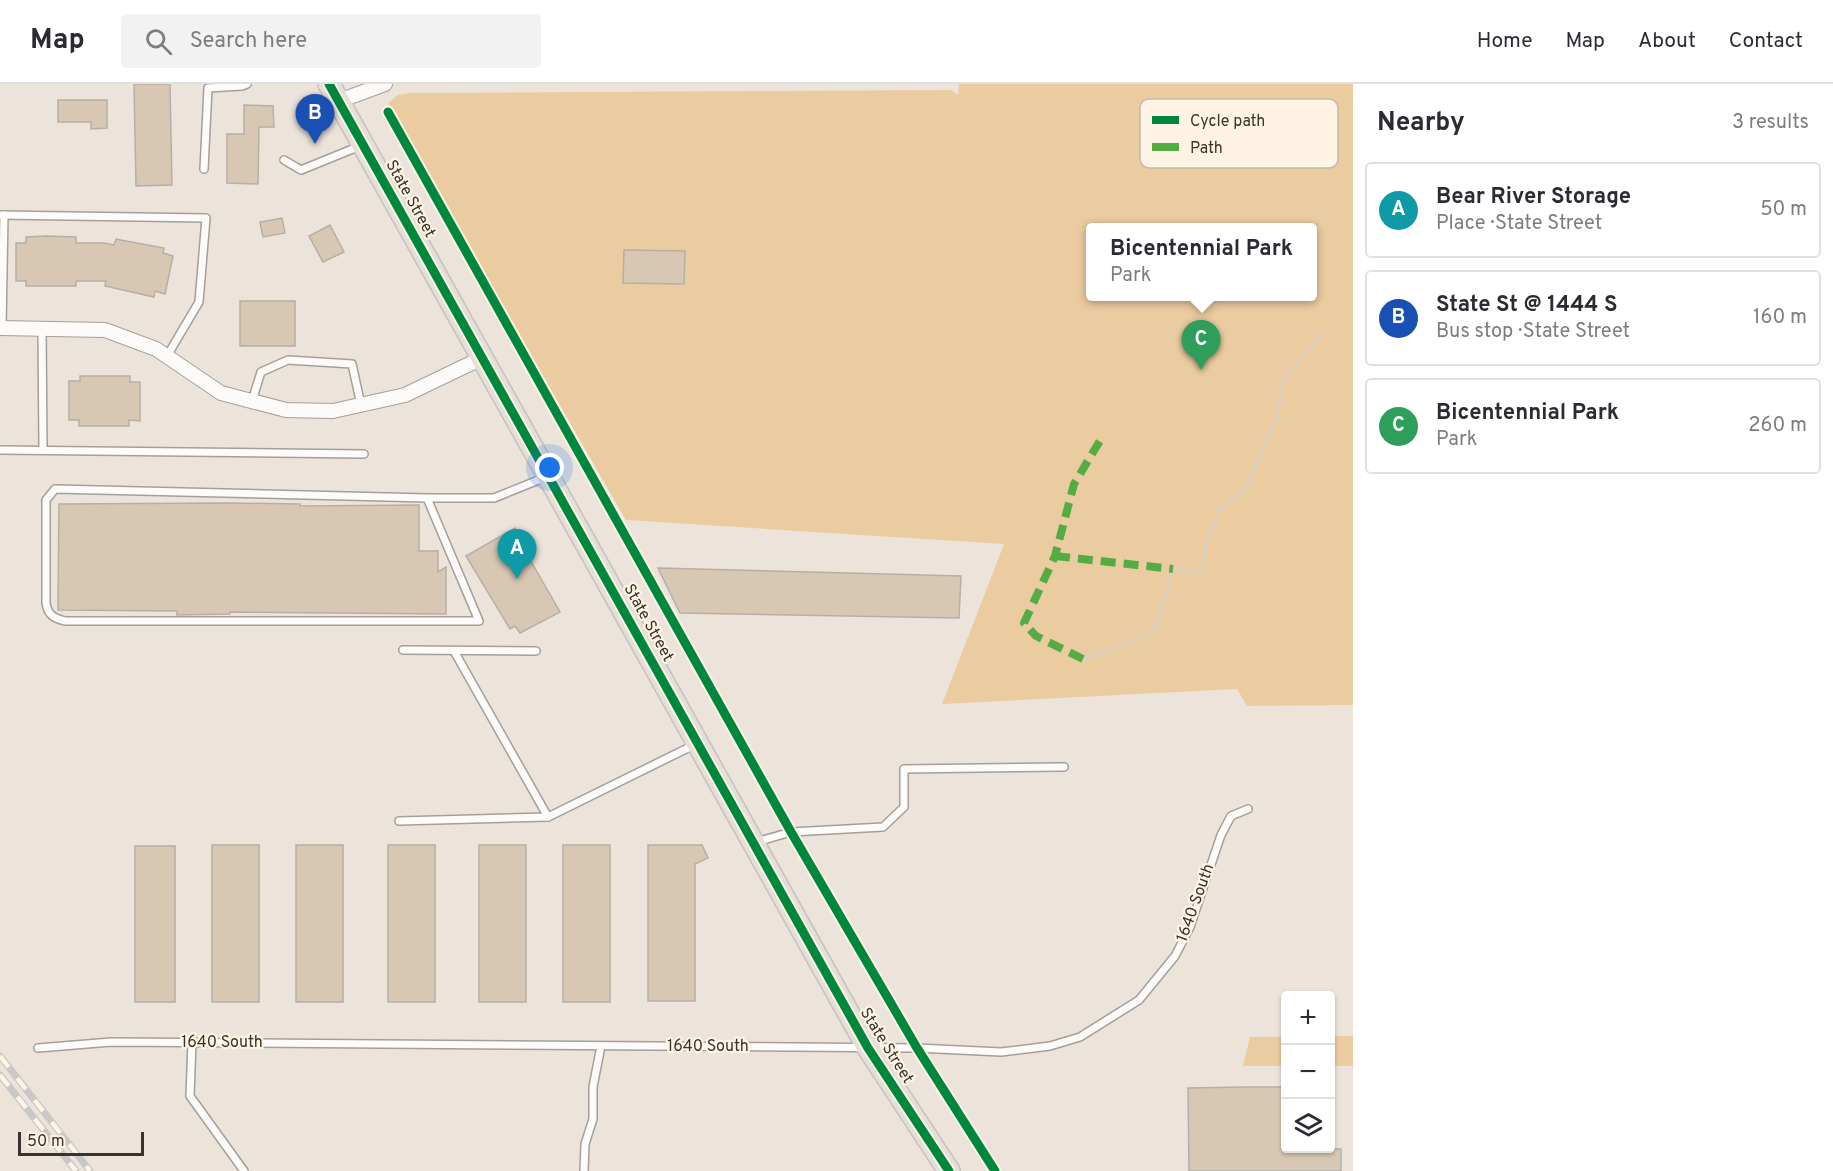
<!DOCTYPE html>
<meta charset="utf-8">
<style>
:root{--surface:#fff;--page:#f2f2f3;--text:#2b2b33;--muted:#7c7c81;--line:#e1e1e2;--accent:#db2777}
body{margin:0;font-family:Overpass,sans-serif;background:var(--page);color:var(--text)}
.controls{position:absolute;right:18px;bottom:18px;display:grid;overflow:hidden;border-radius:6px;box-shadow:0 2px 4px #0004}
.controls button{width:54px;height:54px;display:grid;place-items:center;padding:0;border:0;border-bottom:2px solid var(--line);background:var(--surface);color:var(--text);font:30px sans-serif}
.scale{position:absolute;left:18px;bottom:15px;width:126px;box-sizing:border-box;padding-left:6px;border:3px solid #39332c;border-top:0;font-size:16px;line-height:21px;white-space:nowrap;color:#39332c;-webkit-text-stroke:4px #fff3e4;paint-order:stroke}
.you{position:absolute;left:550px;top:384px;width:21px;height:21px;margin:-15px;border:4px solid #fff;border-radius:50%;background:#1a73e8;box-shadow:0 0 0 9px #1a73e833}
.badge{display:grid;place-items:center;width:39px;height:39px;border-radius:50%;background:var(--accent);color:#fff;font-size:20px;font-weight:700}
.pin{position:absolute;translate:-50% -50px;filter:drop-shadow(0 2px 3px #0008)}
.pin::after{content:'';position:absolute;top:32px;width:21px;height:18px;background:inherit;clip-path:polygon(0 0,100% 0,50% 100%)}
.popup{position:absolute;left:1086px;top:139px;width:231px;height:78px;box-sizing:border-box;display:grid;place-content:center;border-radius:6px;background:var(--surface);filter:drop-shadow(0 2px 4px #0005);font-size:20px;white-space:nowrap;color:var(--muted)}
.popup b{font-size:22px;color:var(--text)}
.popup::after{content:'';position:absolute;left:50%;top:100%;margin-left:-12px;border:12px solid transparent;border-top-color:var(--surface)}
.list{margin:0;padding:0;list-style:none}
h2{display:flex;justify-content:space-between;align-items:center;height:78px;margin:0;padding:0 24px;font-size:26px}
h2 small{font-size:20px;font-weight:400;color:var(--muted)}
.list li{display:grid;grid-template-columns:39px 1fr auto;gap:18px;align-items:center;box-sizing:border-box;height:96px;margin:0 12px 12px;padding:0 12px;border:2px solid var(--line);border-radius:6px}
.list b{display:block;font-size:22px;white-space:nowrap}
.list p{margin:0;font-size:20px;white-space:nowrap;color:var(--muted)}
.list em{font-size:20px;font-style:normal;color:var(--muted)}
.icon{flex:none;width:33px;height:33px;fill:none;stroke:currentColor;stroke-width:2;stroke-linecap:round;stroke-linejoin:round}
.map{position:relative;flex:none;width:1353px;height:1087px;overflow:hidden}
header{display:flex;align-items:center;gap:36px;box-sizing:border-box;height:84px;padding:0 30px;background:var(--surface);border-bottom:2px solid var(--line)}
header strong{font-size:28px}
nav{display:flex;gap:33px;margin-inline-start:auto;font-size:21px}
.search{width:420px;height:54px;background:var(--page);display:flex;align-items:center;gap:15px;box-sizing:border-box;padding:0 21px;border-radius:6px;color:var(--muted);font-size:22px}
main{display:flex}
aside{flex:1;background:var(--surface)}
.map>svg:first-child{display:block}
.green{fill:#ebcca1;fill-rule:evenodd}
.building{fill:#d8c8b3;stroke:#b5afa7;stroke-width:1.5}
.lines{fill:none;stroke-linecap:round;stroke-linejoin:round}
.lane-casing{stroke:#a59f97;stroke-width:10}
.street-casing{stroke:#a59f97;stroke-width:16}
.primary-casing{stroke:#c5c1bc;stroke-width:24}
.path{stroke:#d4d2d0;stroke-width:3;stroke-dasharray:4.5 3;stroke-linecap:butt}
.lane{stroke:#fcfbfa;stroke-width:7}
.street{stroke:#fcfbfa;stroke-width:14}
.primary{stroke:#e4dfd7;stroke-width:21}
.rail-casing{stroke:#cac8c6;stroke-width:7}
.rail{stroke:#fff3e4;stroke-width:4.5;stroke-dasharray:14;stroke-linecap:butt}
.quiet{stroke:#55ac44;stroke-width:8;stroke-dasharray:15 8;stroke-linecap:butt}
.cycleway-casing{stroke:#fff3e4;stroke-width:13}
.cycleway{stroke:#00873e;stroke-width:9}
.labels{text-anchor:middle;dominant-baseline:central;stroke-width:4.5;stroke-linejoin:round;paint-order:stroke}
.street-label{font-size:16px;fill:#39332c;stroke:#fff3e4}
.key{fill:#fff3e4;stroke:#c4b9ad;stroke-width:1.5}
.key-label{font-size:16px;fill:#39332c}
</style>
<header>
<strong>Map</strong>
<div class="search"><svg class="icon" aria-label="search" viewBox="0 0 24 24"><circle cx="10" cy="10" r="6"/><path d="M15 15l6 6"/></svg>Search here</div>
<nav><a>Home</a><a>Map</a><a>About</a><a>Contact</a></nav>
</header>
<main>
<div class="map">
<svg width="1353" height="1087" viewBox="0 0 1353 1087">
<rect width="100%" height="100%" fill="#ece4db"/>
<g class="green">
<path d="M 959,0 L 1353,0 L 1353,621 L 1247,622 L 1237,605 L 942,620 L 1004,460 L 626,436 L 389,25 L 389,18 L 398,11 L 412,9 L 951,6 L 958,11 ZM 1090,144 L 1312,144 L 1312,212 L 1090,212 Z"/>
<rect x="1331" y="952" width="22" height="30"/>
<path d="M 1250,953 L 1285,953 L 1285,982 L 1243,982 Z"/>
</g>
<g class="building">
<path d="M 134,0 L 170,0 L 172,101 L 136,102 Z"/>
<path d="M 58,16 L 107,16 L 107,44 L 91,45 L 91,38 L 58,38 Z"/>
<path d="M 244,21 L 273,22 L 274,43 L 259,43 L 258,100 L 227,99 L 227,50 L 244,50 Z"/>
<path d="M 282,134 L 285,149 L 263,153 L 260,138 Z"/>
<path d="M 330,141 L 344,168 L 323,178 L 309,152 Z"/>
<path d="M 46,152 L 76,153 L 76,159 L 104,159 L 114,161 L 116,155 L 164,164 L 163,169 L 173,172 L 165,210 L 155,207 L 154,213 L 105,202 L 106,197 L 76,197 L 76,202 L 26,202 L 26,197 L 16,197 L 16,159 L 26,159 L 26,153 Z"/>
<path d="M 624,166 L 685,167 L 684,200 L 623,199 Z"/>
<rect x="240" y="217" width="55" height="45"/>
<path d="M 80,292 L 130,292 L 130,298 L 140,298 L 140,337 L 129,336 L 129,342 L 79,342 L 79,336 L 69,336 L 69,297 L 80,297 Z"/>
<path d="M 229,419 L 300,420 L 300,422 L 419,421 L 419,467 L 438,467 L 438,488 L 446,483 L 446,530 L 230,528 L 230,530 L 177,531 L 177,527 L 58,526 L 59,420 Z"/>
<path d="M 515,444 L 527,463 L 524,465 L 560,528 L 520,549 L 515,542 L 510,545 L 466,472 Z"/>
<path d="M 658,484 L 961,492 L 959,534 L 680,529 Z"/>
<rect x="212" y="761" width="47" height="157"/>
<rect x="296" y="761" width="47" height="157"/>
<rect x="388" y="761" width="47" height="157"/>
<rect x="479" y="761" width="47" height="157"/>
<rect x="563" y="761" width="47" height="157"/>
<path d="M 648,761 L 702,761 L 708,774 L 695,780 L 695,917 L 648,917 Z"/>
<rect x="135" y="762" width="40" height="156"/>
<path d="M 1247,1003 L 1286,1003 L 1286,1065 L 1341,1065 L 1341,1087 L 1189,1087 L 1188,1004 Z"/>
</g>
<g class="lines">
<defs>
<g id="lane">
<path d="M 284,76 L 301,86 L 360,62"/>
<path d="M 204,85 L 208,4 L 242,2 L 247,0"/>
<path d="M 0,131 L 206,134 L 199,218 L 167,272"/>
<path d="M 2,244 L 4,131"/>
<path d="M 42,244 L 43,366"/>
<path d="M 252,317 L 261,288 L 288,276 L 352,280 L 361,321"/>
<path d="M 0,366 L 364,370"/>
<path d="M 427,414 L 479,537 L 65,537 C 53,534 48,531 46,519 L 46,416 L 55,405 L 427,414 L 494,414 L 546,393"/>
<path d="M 403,566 L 536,567"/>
<path d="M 548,733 L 696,660"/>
<path d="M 399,737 L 548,733 L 454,567"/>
<path d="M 756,758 L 791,748 L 883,743 L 904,723 L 904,685 L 1064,683"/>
<path d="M 192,958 L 190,1012 L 244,1087"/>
<path d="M 38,964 L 111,958 L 917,964 L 1001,968 L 1050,962 L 1080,953 L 1139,916 L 1175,872 L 1190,843 L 1221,751 L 1231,732 L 1248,725"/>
<path d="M 584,1087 L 585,1060 L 593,1035 L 593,1003 L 601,962"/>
</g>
<g id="street">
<path d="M 339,17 L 385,0"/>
<path d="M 0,244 L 105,246 L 156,265 L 221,309 L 286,326 L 333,327 L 405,311 L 482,274"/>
</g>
<path id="primary" d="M 329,0 L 868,964 L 949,1087"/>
</defs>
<use href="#lane" class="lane-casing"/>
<use href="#street" class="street-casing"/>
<use href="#primary" class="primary-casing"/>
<path class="path" d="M 1083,575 L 1122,562 L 1155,545 L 1173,485 L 1202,488 L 1206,460 L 1220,424 L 1245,406 L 1277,332 L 1284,293 L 1325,248"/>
<use href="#lane" class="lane"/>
<use href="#street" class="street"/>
<use href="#primary" class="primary"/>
<defs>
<g id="rail">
<path d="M 0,972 L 90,1087"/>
<path d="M 0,991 L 76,1087"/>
</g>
</defs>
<use href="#rail" class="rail-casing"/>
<use href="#rail" class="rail"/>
<g class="quiet">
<path d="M 1055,472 L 1173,485"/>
<path d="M 1083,575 L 1036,552 L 1024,539 L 1055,472 L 1074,400 L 1101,355"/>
</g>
<defs>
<g id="cycleway">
<path d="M 329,0 L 868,964 L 949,1087"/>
<path d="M 388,28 L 791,748 L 917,964 L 995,1087"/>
</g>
</defs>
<use href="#cycleway" class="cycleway-casing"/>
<use href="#cycleway" class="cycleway"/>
</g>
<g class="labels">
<g class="street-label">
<text transform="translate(410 115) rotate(61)">State Street</text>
<text transform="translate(648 539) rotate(61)">State Street</text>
<text transform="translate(1196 819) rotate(-70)">1640 South</text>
<text x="222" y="959">1640 South</text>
<text transform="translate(886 962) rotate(58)">State Street</text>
<text x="708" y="963">1640 South</text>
</g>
</g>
<rect x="1140" y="15" width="198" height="69" rx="9" class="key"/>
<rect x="1152" y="32" width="27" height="8" fill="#00873e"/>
<rect x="1152" y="59" width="27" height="8" fill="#55ac44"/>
<g class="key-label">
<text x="1190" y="42">Cycle path</text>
<text x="1190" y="69">Path</text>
</g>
</svg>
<div class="controls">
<button>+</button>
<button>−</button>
<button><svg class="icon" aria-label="layers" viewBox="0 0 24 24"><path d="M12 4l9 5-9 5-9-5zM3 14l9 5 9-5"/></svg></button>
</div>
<div class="scale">50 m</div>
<div class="you"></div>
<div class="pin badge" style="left:517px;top:495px;background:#0f9aa8">A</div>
<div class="pin badge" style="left:315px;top:60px;background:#1a4fb4">B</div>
<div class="pin badge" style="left:1201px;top:286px;background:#2e9e5b">C</div>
<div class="popup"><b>Bicentennial Park</b>Park</div>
</div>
<aside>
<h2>Nearby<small>3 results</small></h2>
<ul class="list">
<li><span class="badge" style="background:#0f9aa8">A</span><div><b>Bear River Storage</b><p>Place · State Street</p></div><em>50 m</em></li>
<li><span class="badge" style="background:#1a4fb4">B</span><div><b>State St @ 1444 S</b><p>Bus stop · State Street</p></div><em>160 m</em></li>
<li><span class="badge" style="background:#2e9e5b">C</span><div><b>Bicentennial Park</b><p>Park</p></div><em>260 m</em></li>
</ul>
</aside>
</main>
